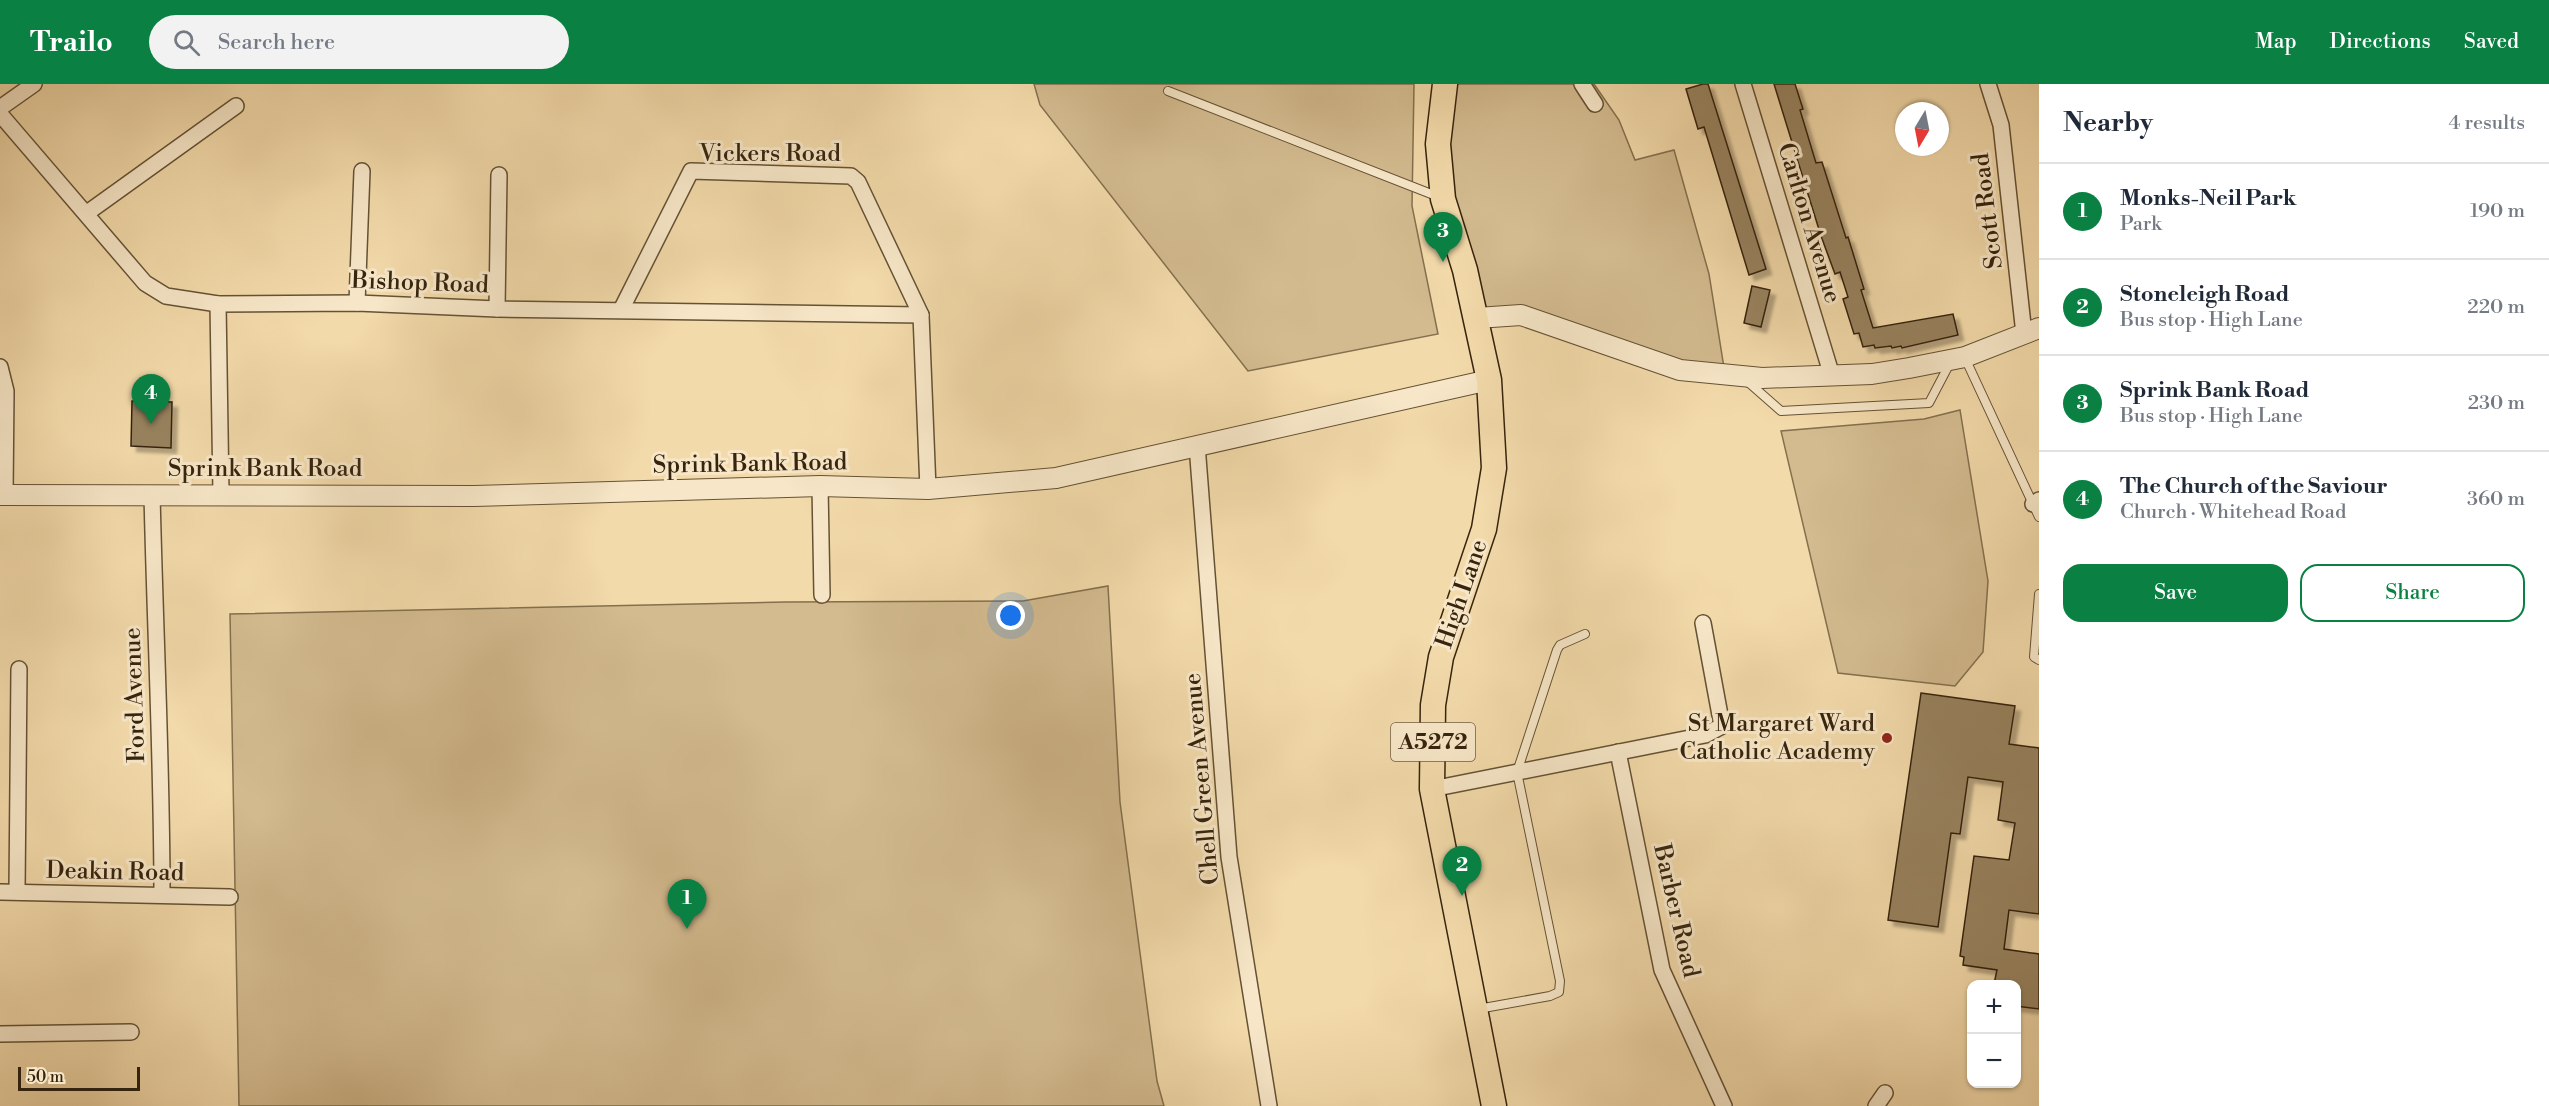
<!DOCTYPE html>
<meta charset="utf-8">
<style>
:root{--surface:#fff;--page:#f2f2f3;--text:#1f2937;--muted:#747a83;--line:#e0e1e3;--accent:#0b8043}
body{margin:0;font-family:"Libre Bodoni",serif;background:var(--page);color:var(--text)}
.controls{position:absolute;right:18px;bottom:18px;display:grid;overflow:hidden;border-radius:12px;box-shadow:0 2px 4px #0004}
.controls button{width:54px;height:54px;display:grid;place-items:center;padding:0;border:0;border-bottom:2px solid var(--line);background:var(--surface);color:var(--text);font:30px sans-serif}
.compass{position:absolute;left:1895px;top:18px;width:54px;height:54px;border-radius:50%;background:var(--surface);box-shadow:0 2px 4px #0004;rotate:190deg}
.scale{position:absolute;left:18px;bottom:15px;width:122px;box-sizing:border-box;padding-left:6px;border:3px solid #36240e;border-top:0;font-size:16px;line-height:21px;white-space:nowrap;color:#36240e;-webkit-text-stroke:4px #f7e7c8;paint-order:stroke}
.you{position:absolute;left:1011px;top:532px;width:21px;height:21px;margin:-15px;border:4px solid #fff;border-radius:50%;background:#1a73e8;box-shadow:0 0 0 9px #1a73e833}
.badge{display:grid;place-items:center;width:39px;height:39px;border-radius:50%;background:var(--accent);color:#fff;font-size:20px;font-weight:700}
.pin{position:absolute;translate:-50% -50px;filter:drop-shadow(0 2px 3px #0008)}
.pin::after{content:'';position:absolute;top:32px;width:21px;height:18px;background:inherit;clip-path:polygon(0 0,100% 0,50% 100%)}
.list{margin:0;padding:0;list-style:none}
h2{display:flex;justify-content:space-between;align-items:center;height:78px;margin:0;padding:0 24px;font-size:26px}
h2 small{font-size:20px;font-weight:400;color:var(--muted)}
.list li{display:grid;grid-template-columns:39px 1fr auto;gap:18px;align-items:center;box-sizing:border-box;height:96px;padding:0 24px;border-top:2px solid var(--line)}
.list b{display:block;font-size:22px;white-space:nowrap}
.list p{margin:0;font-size:20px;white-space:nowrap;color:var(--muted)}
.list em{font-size:20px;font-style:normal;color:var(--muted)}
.actions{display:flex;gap:12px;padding:18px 24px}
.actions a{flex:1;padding:14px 0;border:2px solid var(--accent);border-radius:18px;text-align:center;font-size:21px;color:var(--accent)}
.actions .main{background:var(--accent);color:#fff}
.icon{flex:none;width:33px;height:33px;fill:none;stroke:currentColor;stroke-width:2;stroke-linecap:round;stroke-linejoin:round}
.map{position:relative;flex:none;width:2039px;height:1022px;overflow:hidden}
header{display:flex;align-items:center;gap:36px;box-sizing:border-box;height:84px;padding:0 30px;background:var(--accent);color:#fff}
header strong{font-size:28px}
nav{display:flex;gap:33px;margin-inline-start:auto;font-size:21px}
.search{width:420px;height:54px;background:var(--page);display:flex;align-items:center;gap:15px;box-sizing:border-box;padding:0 21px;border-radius:33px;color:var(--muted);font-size:22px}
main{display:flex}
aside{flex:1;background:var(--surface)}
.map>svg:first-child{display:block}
.green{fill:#d3bb8f;stroke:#84704e;stroke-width:1.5}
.building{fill:#98835f;stroke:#36240e;stroke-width:1.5;filter:url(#shadow)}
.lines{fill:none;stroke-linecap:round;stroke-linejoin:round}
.service-casing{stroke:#655235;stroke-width:10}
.minor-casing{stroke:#655235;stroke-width:18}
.tertiary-casing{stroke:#655235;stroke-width:22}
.primary-casing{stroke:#36240e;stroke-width:27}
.service{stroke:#f7e7c8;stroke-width:8}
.minor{stroke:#f7e7c8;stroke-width:15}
.tertiary{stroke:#f7e7c8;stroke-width:20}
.primary{stroke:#f3daaa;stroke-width:24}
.poi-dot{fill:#8f2418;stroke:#f7e7c8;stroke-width:2}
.labels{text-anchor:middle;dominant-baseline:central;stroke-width:6;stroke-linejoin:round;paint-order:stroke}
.shield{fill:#f7e7c8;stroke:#705e46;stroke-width:1.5}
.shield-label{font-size:22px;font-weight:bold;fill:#36240e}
.street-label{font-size:24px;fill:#36240e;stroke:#f7e7c8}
.poi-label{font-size:24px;fill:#36240e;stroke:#f7e7c8;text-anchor:end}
</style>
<header>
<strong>Trailo</strong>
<div class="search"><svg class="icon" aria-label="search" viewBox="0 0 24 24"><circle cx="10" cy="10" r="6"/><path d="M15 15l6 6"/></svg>Search here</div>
<nav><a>Map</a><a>Directions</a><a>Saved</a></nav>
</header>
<main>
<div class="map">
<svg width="2039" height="1022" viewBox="0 0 2039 1022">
<defs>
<filter id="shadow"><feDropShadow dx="5.5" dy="5.5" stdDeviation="1.5" flood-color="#0004"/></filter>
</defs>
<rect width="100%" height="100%" fill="#f3daaa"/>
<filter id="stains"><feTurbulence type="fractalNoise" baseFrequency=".00333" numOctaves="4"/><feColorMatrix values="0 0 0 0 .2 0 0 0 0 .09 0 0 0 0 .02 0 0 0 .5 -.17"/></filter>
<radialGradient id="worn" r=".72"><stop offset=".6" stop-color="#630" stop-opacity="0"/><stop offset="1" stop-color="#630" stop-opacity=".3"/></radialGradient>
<g class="green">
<path d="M 1034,0 L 1414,0 L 1412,122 L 1438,250 L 1248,287 L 1040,21 Z"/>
<path d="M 1445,0 L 1594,0 L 1619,36 L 1635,76 L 1674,66 L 1709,190 L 1725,290 L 1546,239 L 1477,234 L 1443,115 Z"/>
<path d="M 1960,326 L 1988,497 L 1983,568 L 1955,602 L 1838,589 L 1781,347 L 1924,335 Z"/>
<path d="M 1108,502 L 1120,718 L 1157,997 L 1164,1022 L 239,1022 L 230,530 L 785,518 L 1023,517 Z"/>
</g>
<g class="building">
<path d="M 1703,0 L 1708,0 L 1766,185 L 1749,191 L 1704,43 L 1698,45 L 1686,5 Z"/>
<path d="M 1774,0 L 1795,0 L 1803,25 L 1800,26 L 1816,79 L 1822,78 L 1846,154 L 1848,153 L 1864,205 L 1861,206 L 1873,244 L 1953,230 L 1958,251 L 1902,264 L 1901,262 L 1892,264 L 1891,262 L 1875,264 L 1874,261 L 1863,263 L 1859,249 L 1854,250 L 1843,215 L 1848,213 L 1840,188 L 1835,190 L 1821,152 Z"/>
<path d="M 1752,202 L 1770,206 L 1761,243 L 1744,239 Z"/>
<path d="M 132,317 L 172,318 L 171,364 L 131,362 Z"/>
<path d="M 1921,609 L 2015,622 L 2009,660 L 2039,664 L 2039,830 L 2009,826 L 2004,865 L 2039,870 L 2039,925 L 2016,922 L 2016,900 L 1994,900 L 1997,886 L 1963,881 L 1964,873 L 1960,872 L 1974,772 L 2009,776 L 2015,739 L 1998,736 L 2003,698 L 1968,693 L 1960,750 L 1951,749 L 1938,843 L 1888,836 Z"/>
</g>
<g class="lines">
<defs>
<g id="service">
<path d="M 1168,7 L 1439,113"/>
<path d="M 1965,274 L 2039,433"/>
<path d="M 1748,298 L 1781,327 L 1929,319 L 1950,279"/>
<path d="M 2039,510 L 2034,573 L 2039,576"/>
<path d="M 1478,925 L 1550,912 L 1559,908 L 1560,897 L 1517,688 L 1557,566 L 1560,561 L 1585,550"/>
</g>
<g id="minor">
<path d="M 1582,0 L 1595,20"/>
<path d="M 1743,0 L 1832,292"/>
<path d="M 1988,0 L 2001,41 L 2024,250"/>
<path d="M 0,24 L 34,0"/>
<path d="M 0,30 L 145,199 L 166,212 L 218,220 L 357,219 L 497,225 L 921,231"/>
<path d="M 87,129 L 236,22"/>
<path d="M 357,219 L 362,87"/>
<path d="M 218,220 L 221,410"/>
<path d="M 497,225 L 499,91"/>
<path d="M 621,226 L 691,87 L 851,92 L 858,98 L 921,231 L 928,405"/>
<path d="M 0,283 L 6,307 L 5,411"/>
<path d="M 1197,361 L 1229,773 L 1269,1022"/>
<path d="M 820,402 L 822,511"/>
<path d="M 152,410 C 155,544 162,677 162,811"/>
<path d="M 2033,420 L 2039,416"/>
<path d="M 1618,668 L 1662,886 L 1724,1022"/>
<path d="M 1432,705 L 1705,651 L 1722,642 L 1703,539"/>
<path d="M 0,808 L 230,813"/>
<path d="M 17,808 L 19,585"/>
<path d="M 0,950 L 131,948"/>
<path d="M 1876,1022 L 1885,1009"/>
</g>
<g id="tertiary">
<path d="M 1477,234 L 1521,231 L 1680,286 L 1762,294 L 1872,290 L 1909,284 L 1965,273 L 2039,244"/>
<path d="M 0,411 L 474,412 L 820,402 L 928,405 L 1056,394 L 1489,296"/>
</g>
<path id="primary" d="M 1445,0 L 1438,60 L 1443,115 L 1465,186 L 1489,296 L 1494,384 L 1484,445 L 1441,573 L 1433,621 L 1432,705 L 1494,1022"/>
</defs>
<use href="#service" class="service-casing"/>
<use href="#minor" class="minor-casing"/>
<use href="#tertiary" class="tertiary-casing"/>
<use href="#primary" class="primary-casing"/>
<use href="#service" class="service"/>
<use href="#minor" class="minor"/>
<use href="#tertiary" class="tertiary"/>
<use href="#primary" class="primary"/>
</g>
<circle class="poi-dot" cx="1887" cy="654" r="6"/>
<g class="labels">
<rect class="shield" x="1391" y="639" width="84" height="38" rx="4.5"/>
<g class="shield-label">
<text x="1433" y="658">A5272</text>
</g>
<g class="street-label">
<text x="770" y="70">Vickers Road</text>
<text transform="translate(1988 127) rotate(-97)">Scott Road</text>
<text transform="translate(1809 139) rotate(73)">Carlton Avenue</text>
<text transform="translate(420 199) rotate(2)">Bishop Road</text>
<text transform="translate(750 380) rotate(-1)">Sprink Bank Road</text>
<text x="265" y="385">Sprink Bank Road</text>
<text transform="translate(1462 510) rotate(-71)">High Lane</text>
<text transform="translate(135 611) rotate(-92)">Ford Avenue</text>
<text transform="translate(1202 695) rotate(-95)">Chell Green Avenue</text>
<text transform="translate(115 788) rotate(1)">Deakin Road</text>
<text transform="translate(1676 827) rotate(77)">Barber Road</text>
</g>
<g class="poi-label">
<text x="1875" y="640">St Margaret Ward<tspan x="1875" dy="28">Catholic Academy</tspan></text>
</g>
</g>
<rect width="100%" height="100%" filter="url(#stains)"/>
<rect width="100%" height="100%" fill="url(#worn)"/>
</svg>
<div class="controls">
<button>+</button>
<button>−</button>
</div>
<svg class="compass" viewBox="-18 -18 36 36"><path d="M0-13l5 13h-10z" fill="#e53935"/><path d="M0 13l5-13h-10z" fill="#747a83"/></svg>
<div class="scale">50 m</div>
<div class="you"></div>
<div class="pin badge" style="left:687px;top:845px">1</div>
<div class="pin badge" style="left:1462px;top:812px">2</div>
<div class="pin badge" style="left:1443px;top:178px">3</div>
<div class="pin badge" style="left:151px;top:340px">4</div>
</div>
<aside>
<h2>Nearby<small>4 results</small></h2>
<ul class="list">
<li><span class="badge">1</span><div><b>Monks-Neil Park</b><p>Park</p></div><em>190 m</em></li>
<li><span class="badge">2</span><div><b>Stoneleigh Road</b><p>Bus stop · High Lane</p></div><em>220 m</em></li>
<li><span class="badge">3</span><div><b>Sprink Bank Road</b><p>Bus stop · High Lane</p></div><em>230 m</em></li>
<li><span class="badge">4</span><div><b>The Church of the Saviour</b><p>Church · Whitehead Road</p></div><em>360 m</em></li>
</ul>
<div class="actions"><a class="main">Save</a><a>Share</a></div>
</aside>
</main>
